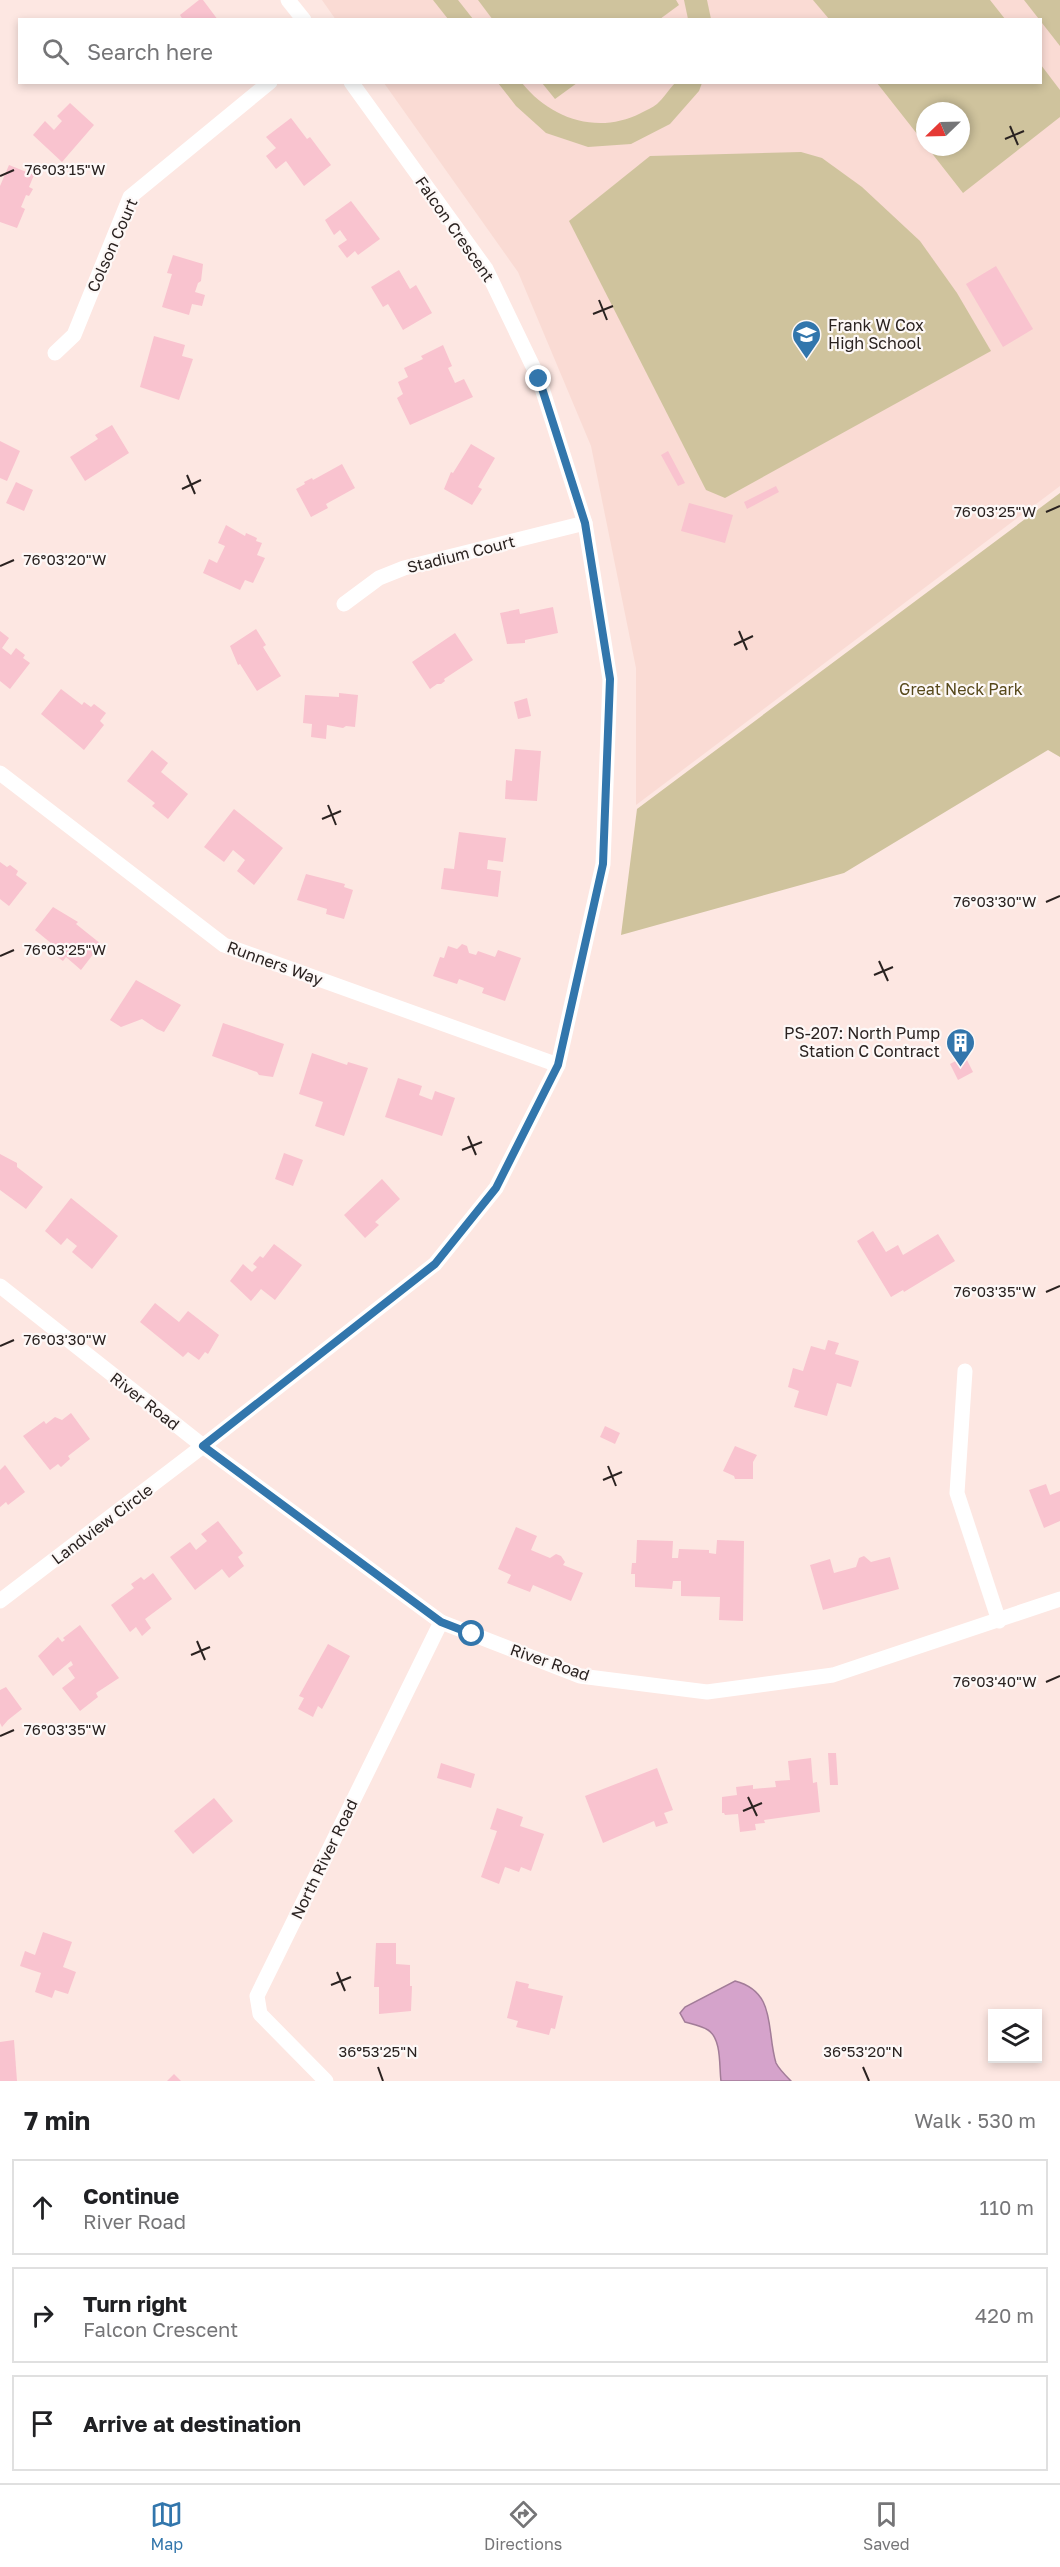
<!DOCTYPE html>
<meta charset="utf-8">
<style>
:root{--surface:#fff;--page:#f6f6f6;--text:#202124;--muted:#757577;--line:#e0e0e0;--accent:#3276ac}
body{margin:0;font-family:"Golos Text",sans-serif;background:var(--page);color:var(--text)}
.controls{position:absolute;right:18px;bottom:18px;display:grid;overflow:hidden;border-radius:0px;box-shadow:0 3px 9px #0003}
.controls button{width:54px;height:54px;display:grid;place-items:center;padding:0;border:0;border-bottom:2px solid var(--line);background:var(--surface);color:var(--text);font:30px sans-serif}
.compass{position:absolute;left:916px;top:102px;width:54px;height:54px;border-radius:50%;background:var(--surface);box-shadow:0 3px 9px #0003;rotate:247deg}
.stop{position:absolute;width:18px;height:18px;margin:-14px;border:4px solid #3276ac;border-radius:50%;background:#fff}
.stop.end{background:#3276ac;border-color:#fff;box-shadow:0 2px 6px #0008}
.list{margin:0;padding:0;list-style:none}
h2{display:flex;justify-content:space-between;align-items:center;height:78px;margin:0;padding:0 24px;font-size:26px}
h2 small{font-size:20px;font-weight:400;color:var(--muted)}
.list li{display:grid;grid-template-columns:39px 1fr auto;gap:18px;align-items:center;box-sizing:border-box;height:96px;margin:0 12px 12px;padding:0 12px;border:2px solid var(--line);border-radius:0px}
.list b{display:block;font-size:22px;white-space:nowrap}
.list p{margin:0;font-size:20px;white-space:nowrap;color:var(--muted)}
.list em{font-size:20px;font-style:normal;color:var(--muted)}
.icon{flex:none;width:33px;height:33px;fill:none;stroke:currentColor;stroke-width:2;stroke-linecap:round;stroke-linejoin:round}
.map{position:relative;flex:none;width:1060px;height:2081px;overflow:hidden}
.search{position:absolute;background:var(--surface);box-shadow:0 3px 9px #0003;left:18px;right:18px;top:18px;height:66px;display:flex;align-items:center;gap:15px;box-sizing:border-box;padding:0 21px;border-radius:0px;color:var(--muted);font-size:22px}
.sheet{height:402px;background:var(--surface)}
nav{display:flex;justify-content:space-around;align-items:center;box-sizing:border-box;height:84px;border-top:2px solid var(--line);background:var(--surface);font-size:16px;color:var(--muted)}
nav a{display:grid;justify-items:center;gap:3px}
nav .on{color:var(--accent)}
.map>svg:first-child{display:block}
.built{fill:#fadbd4;fill-rule:evenodd}
.green{fill:#cfc39d}
.water{fill:#d5a3cb;stroke:#a27c98;stroke-width:1.5}
.building{fill:#f9c3cf}
.lines{fill:none;stroke-linecap:round;stroke-linejoin:round}
.street{stroke:#fff;stroke-width:15}
.route{stroke:#3276ac;stroke-width:8}
.ticks{fill:none;stroke:#2a2220;stroke-width:2}
.labels{text-anchor:middle;dominant-baseline:central;stroke-width:4.5;stroke-linejoin:round;paint-order:stroke}
.street-label{font-size:16px;fill:#2a2220;stroke:#fdf8f7}
.poi-label{font-size:16px;fill:#2a2220;stroke:#fdf8f7;text-anchor:start}
.park-label{font-size:16px;fill:#56481a;stroke:#fdf8f7}
.ticks-label{font-size:15px;text-anchor:middle;fill:#2a2220;stroke:#fdf8f7;stroke-width:4.5;stroke-linejoin:round;paint-order:stroke}
</style>
<div class="map">
<svg width="1060" height="2081" viewBox="0 0 1060 2081">
<rect width="100%" height="100%" fill="#fde7e2"/>
<path class="built" d="M 322,0 L 1060,0 L 1060,486 L 636,805 L 636,668 L 591,446 L 518,272 L 384,83 L 1040,82 L 1040,20 L 336,20 ZM 925,111 L 961,111 L 961,147 L 925,147 Z"/>
<g class="green">
<path d="M 433,0 L 458,0 L 473,19 L 448,19 Z"/>
<path d="M 478,0 L 676,0 L 679,5 L 660,19 L 493,20 Z"/>
<path d="M 684,0 L 707,0 L 711,19 L 688,19 Z"/>
<path d="M 813,0 L 990,0 L 1005,19 L 829,19 Z"/>
<path d="M 1024,0 L 1060,0 L 1060,46 Z"/>
<path d="M 1041,65 L 1060,90 L 1060,117 L 963,193 L 927,147 L 961,147 L 961,111 L 925,111 L 925,144 L 877,83 L 1040,82 Z"/>
<path d="M 498,83 L 522,83 C 551,119 598,135 641,113 C 646,110 652,108 657,104 C 664,98 669,89 675,83 L 702,83 L 699,91 L 670,124 L 631,144 L 588,147 L 546,133 L 516,106 Z"/>
<path d="M 542,83 L 577,83 L 555,99 Z"/>
<path d="M 801,152 L 822,158 L 862,187 L 920,241 L 957,293 L 991,351 L 725,498 L 706,490 L 569,221 L 650,156 Z"/>
<path d="M 1060,493 L 1060,757 L 1048,750 L 844,873 L 621,935 L 637,809 Z"/>
</g>
<path class="water" d="M 735,1981 C 777,1992 766,2030 776,2063 C 779,2069 786,2076 791,2081 L 721,2081 C 719,2067 722,2039 708,2030 C 702,2026 692,2024 685,2022 L 680,2013 L 685,2007 Z"/>
<g class="building">
<path d="M 199,0 L 203,0 L 218,20 L 183,20 L 180,15 Z"/>
<path d="M 70,103 L 94,125 L 62,162 L 33,135 L 45,121 L 54,130 L 62,121 L 57,116 Z"/>
<path d="M 291,118 L 307,139 L 310,137 L 331,165 L 304,186 L 286,161 L 276,169 L 266,156 L 276,148 L 266,137 Z"/>
<path d="M 9,165 L 34,175 L 29,187 L 33,189 L 29,196 L 26,195 L 21,207 L 25,209 L 17,228 L 0,222 L 0,186 Z"/>
<path d="M 351,201 L 380,239 L 358,255 L 355,251 L 347,258 L 338,246 L 347,240 L 340,230 L 334,235 L 325,220 Z"/>
<path d="M 173,255 L 203,264 L 201,281 L 198,283 L 195,292 L 205,295 L 202,306 L 192,304 L 189,315 L 162,307 L 172,274 L 167,273 Z"/>
<path d="M 996,266 L 1033,329 L 1003,347 L 966,284 Z"/>
<path d="M 399,270 L 410,289 L 416,285 L 432,313 L 403,330 L 388,304 L 383,307 L 371,287 Z"/>
<path d="M 154,336 L 185,345 L 182,356 L 193,359 L 179,400 L 140,387 Z"/>
<path d="M 443,345 L 452,366 L 448,368 L 455,383 L 464,379 L 473,397 L 410,425 L 397,398 L 403,394 L 398,382 L 408,377 L 404,368 L 423,359 L 421,356 Z"/>
<path d="M 112,425 L 129,453 L 85,481 L 70,457 L 98,439 L 95,435 Z"/>
<path d="M 0,441 L 20,451 L 7,481 L 0,478 Z"/>
<path d="M 471,444 L 495,458 L 478,487 L 482,489 L 472,505 L 444,489 L 451,472 L 453,473 Z"/>
<path d="M 668,451 L 685,483 L 678,486 L 661,455 Z"/>
<path d="M 342,464 L 355,488 L 326,504 L 328,508 L 311,517 L 296,489 L 305,484 L 304,482 L 312,478 L 313,480 Z"/>
<path d="M 16,482 L 33,490 L 24,511 L 6,503 Z"/>
<path d="M 776,486 L 779,492 L 747,509 L 744,502 Z"/>
<path d="M 689,503 L 733,515 L 725,543 L 681,531 Z"/>
<path d="M 226,525 L 245,536 L 246,533 L 257,538 L 256,541 L 262,543 L 257,555 L 265,558 L 253,583 L 245,580 L 240,590 L 203,573 L 209,559 L 217,563 L 225,546 L 218,543 Z"/>
<path d="M 553,607 L 558,633 L 525,640 L 525,643 L 507,644 L 500,613 L 519,609 L 520,614 Z"/>
<path d="M 256,629 L 266,645 L 263,647 L 281,676 L 257,691 L 240,664 L 238,665 L 230,646 Z"/>
<path d="M 0,631 L 9,638 L 2,648 L 11,655 L 16,648 L 25,655 L 23,658 L 30,663 L 10,689 L 0,681 Z"/>
<path d="M 455,633 L 473,660 L 444,679 L 445,681 L 441,684 L 437,684 L 430,689 L 412,662 Z"/>
<path d="M 61,689 L 82,705 L 84,702 L 91,707 L 94,704 L 106,713 L 100,721 L 104,725 L 84,750 L 41,714 Z"/>
<path d="M 339,693 L 358,695 L 355,727 L 346,726 L 343,728 L 327,725 L 326,739 L 311,737 L 312,724 L 303,723 L 305,695 L 339,697 Z"/>
<path d="M 527,698 L 531,716 L 518,719 L 514,702 Z"/>
<path d="M 515,749 L 541,751 L 537,801 L 505,799 L 506,780 L 512,781 Z"/>
<path d="M 152,750 L 168,763 L 161,772 L 188,794 L 168,819 L 152,806 L 155,803 L 127,781 Z"/>
<path d="M 234,809 L 283,848 L 254,885 L 237,871 L 245,860 L 233,850 L 224,862 L 204,847 Z"/>
<path d="M 459,832 L 506,838 L 503,862 L 488,860 L 487,869 L 501,871 L 498,897 L 441,889 L 444,868 L 454,869 Z"/>
<path d="M 0,862 L 7,867 L 10,865 L 18,871 L 16,875 L 27,883 L 9,906 L 0,899 Z"/>
<path d="M 306,874 L 345,884 L 344,887 L 353,890 L 344,919 L 326,914 L 327,909 L 297,900 Z"/>
<path d="M 53,907 L 78,922 L 76,924 L 101,944 L 81,970 L 66,957 L 63,961 L 52,953 L 57,948 L 35,930 Z"/>
<path d="M 462,944 L 467,946 L 469,953 L 476,955 L 478,951 L 495,957 L 498,950 L 521,958 L 505,1001 L 482,993 L 484,988 L 459,979 L 457,984 L 433,976 L 440,957 L 444,958 L 448,946 L 457,949 Z"/>
<path d="M 136,980 L 181,1005 L 164,1032 L 157,1029 L 142,1019 L 121,1027 L 110,1020 Z"/>
<path d="M 223,1023 L 284,1044 L 273,1077 L 259,1075 L 257,1072 L 212,1056 Z"/>
<path d="M 312,1053 L 347,1065 L 348,1062 L 368,1068 L 344,1136 L 315,1126 L 323,1102 L 299,1094 Z"/>
<path d="M 965,1056 L 973,1072 L 958,1080 L 950,1064 Z"/>
<path d="M 398,1078 L 422,1086 L 419,1095 L 432,1100 L 435,1091 L 455,1098 L 442,1136 L 385,1117 Z"/>
<path d="M 284,1153 L 303,1160 L 293,1186 L 275,1179 Z"/>
<path d="M 0,1154 L 17,1163 L 17,1167 L 43,1187 L 26,1209 L 0,1190 Z"/>
<path d="M 382,1179 L 400,1199 L 375,1222 L 379,1225 L 365,1238 L 344,1215 Z"/>
<path d="M 71,1198 L 118,1236 L 92,1269 L 72,1252 L 77,1246 L 67,1238 L 61,1245 L 45,1231 Z"/>
<path d="M 873,1231 L 886,1252 L 898,1245 L 903,1255 L 938,1234 L 955,1261 L 904,1292 L 903,1290 L 891,1297 L 857,1241 Z"/>
<path d="M 274,1244 L 302,1265 L 275,1300 L 261,1289 L 251,1301 L 230,1281 L 243,1264 L 252,1272 L 257,1267 L 253,1264 L 260,1256 L 263,1258 Z"/>
<path d="M 155,1303 L 179,1322 L 188,1311 L 219,1335 L 208,1354 L 205,1352 L 199,1360 L 188,1352 L 183,1357 L 140,1322 Z"/>
<path d="M 828,1340 L 839,1343 L 835,1354 L 859,1361 L 851,1387 L 837,1383 L 827,1416 L 794,1407 L 799,1391 L 788,1387 L 793,1368 L 803,1371 L 811,1346 L 825,1350 Z"/>
<path d="M 71,1413 L 90,1439 L 68,1456 L 70,1459 L 61,1467 L 58,1464 L 50,1470 L 23,1436 L 44,1421 L 46,1424 L 55,1417 L 62,1420 Z"/>
<path d="M 605,1426 L 620,1433 L 615,1444 L 600,1437 Z"/>
<path d="M 735,1446 L 757,1455 L 753,1462 L 753,1479 L 735,1479 L 734,1476 L 723,1471 Z"/>
<path d="M 5,1465 L 25,1492 L 8,1505 L 6,1502 L 0,1507 L 0,1470 Z"/>
<path d="M 1046,1484 L 1050,1495 L 1060,1491 L 1060,1521 L 1044,1528 L 1029,1490 Z"/>
<path d="M 218,1521 L 243,1553 L 238,1557 L 244,1566 L 229,1578 L 222,1569 L 195,1590 L 170,1557 L 190,1542 L 196,1550 L 207,1541 L 201,1534 Z"/>
<path d="M 516,1527 L 537,1536 L 531,1550 L 550,1558 L 556,1554 L 561,1556 L 565,1562 L 563,1565 L 583,1573 L 571,1601 L 533,1585 L 530,1592 L 507,1583 L 511,1575 L 498,1569 Z"/>
<path d="M 637,1540 L 673,1541 L 672,1558 L 678,1558 L 679,1549 L 709,1550 L 709,1553 L 716,1554 L 717,1540 L 744,1541 L 743,1621 L 719,1620 L 720,1597 L 681,1596 L 681,1581 L 673,1581 L 672,1589 L 635,1587 L 635,1574 L 631,1574 L 632,1563 L 636,1563 Z"/>
<path d="M 864,1556 L 871,1562 L 890,1557 L 899,1589 L 823,1610 L 810,1565 L 830,1559 L 834,1573 L 856,1567 L 859,1558 Z"/>
<path d="M 153,1573 L 172,1599 L 145,1619 L 151,1628 L 142,1636 L 136,1627 L 130,1632 L 111,1605 L 134,1588 L 131,1584 L 141,1577 L 144,1580 Z"/>
<path d="M 80,1625 L 119,1678 L 96,1693 L 98,1697 L 80,1711 L 62,1688 L 75,1678 L 68,1668 L 73,1665 L 71,1661 L 53,1676 L 38,1656 L 58,1637 L 62,1642 L 65,1640 L 63,1638 Z"/>
<path d="M 328,1644 L 350,1656 L 322,1709 L 318,1706 L 313,1717 L 298,1709 L 304,1698 L 299,1696 Z"/>
<path d="M 6,1687 L 22,1709 L 8,1720 L 2,1727 L 0,1723 L 0,1690 Z"/>
<path d="M 828,1753 L 836,1753 L 838,1785 L 830,1785 Z"/>
<path d="M 811,1758 L 813,1783 L 817,1782 L 820,1812 L 764,1820 L 765,1823 L 755,1824 L 756,1830 L 740,1832 L 738,1814 L 725,1815 L 724,1813 L 722,1813 L 722,1797 L 737,1795 L 736,1787 L 753,1785 L 753,1789 L 776,1787 L 775,1781 L 790,1780 L 788,1761 Z"/>
<path d="M 441,1763 L 475,1774 L 471,1788 L 437,1778 Z"/>
<path d="M 657,1768 L 673,1810 L 664,1813 L 668,1823 L 656,1827 L 654,1821 L 603,1843 L 585,1796 Z"/>
<path d="M 214,1798 L 233,1821 L 193,1854 L 174,1831 Z"/>
<path d="M 497,1808 L 523,1817 L 520,1826 L 544,1834 L 531,1871 L 521,1867 L 519,1872 L 505,1867 L 499,1884 L 481,1877 L 497,1831 L 490,1829 Z"/>
<path d="M 43,1932 L 72,1942 L 63,1967 L 76,1972 L 68,1994 L 55,1990 L 52,1998 L 35,1992 L 41,1973 L 20,1966 L 25,1951 L 35,1955 Z"/>
<path d="M 376,1943 L 396,1943 L 396,1964 L 410,1965 L 410,1986 L 412,1986 L 411,2011 L 379,2014 L 379,1987 L 374,1987 Z"/>
<path d="M 516,1981 L 529,1984 L 528,1988 L 563,1996 L 555,2029 L 551,2028 L 549,2035 L 516,2027 L 518,2021 L 507,2018 Z"/>
<path d="M 14,2040 L 17,2081 L 0,2081 L 0,2042 Z"/>
<path d="M 174,2074 L 181,2081 L 167,2081 Z"/>
</g>
<g class="lines">
<g class="street">
<path d="M 288,0 L 304,20"/>
<path d="M 55,353 L 74,335 L 130,197 L 270,82"/>
<path d="M 344,604 L 379,578 L 404,568 L 585,523"/>
<path d="M 0,773 L 224,945 L 558,1065"/>
<path d="M 0,1286 L 203,1446 L 441,1622 L 580,1676 L 707,1692 L 833,1675 L 1060,1599"/>
<path d="M 965,1371 L 957,1493 L 999,1621"/>
<path d="M 0,1601 L 203,1446 L 435,1264 L 496,1188 L 558,1065 L 603,864 L 610,679 L 585,523 L 539,379 L 486,269 L 351,82"/>
<path d="M 326,2081 L 260,2014 L 257,1996 L 441,1622"/>
</g>
</g>
<g class="lines">
<path class="route" d="M 472,1634 L 441,1622 L 203,1446 L 435,1264 L 496,1188 L 558,1065 L 603,864 L 610,679 L 585,523 L 539,379"/>
</g>
<path class="ticks" d="M 1010,126 L 1018,145M 1005,139 L 1024,131M 0,176 L 14,170M 599,300 L 607,320M 593,314 L 613,306M 187,475 L 195,494M 182,489 L 201,480M 1046,512 L 1060,506M 0,566 L 14,560M 739,631 L 747,650M 734,645 L 753,636M 328,805 L 336,825M 322,819 L 341,811M 1046,902 L 1060,896M 0,956 L 14,950M 879,961 L 888,981M 874,975 L 893,967M 468,1136 L 476,1155M 462,1150 L 482,1142M 1046,1292 L 1060,1286M 0,1346 L 14,1340M 608,1466 L 616,1486M 603,1480 L 622,1472M 197,1641 L 205,1660M 191,1655 L 210,1647M 1046,1682 L 1060,1676M 0,1736 L 14,1730M 748,1797 L 757,1816M 743,1811 L 762,1803M 337,1972 L 345,1991M 331,1985 L 351,1977M 378,2067 L 383,2081M 863,2067 L 869,2081"/>
<defs>
<symbol id="school-pin" viewBox="-11 -11 22 30"><path d="M0 17L-7.5 6A9.5 9.5 0 1 1 7.5 6Z" fill="#3276ac" stroke="#fdf8f7"/><path d="M0-5L7-2L0 1L-7-2ZM-4 1L0 2.5L4 1V4Q0 6-4 4Z" fill="#fff"/></symbol>
<symbol id="building-pin" viewBox="-11 -11 22 30"><path d="M0 17L-7.5 6A9.5 9.5 0 1 1 7.5 6Z" fill="#3276ac" stroke="#fdf8f7"/><path d="M-4-6H4V6H1V3H-1V6H-4ZM-2.5-4.3h1.7v1.8h-1.7ZM.8-4.3h1.7v1.8H.8ZM-2.5-1h1.7V.8h-1.7ZM.8-1h1.7V.8H.8Z" fill="#fff"/></symbol>
</defs>
<g fill-rule="evenodd">
<use href="#school-pin" x="790" y="318" width="33" height="45"/>
<use href="#building-pin" x="944" y="1026" width="33" height="45"/>
</g>
<g class="labels">
<g class="street-label">
<text transform="translate(455 229) rotate(55)">Falcon Crescent</text>
<text transform="translate(112 245) rotate(-66)">Colson Court</text>
<text transform="translate(461 554) rotate(-14)">Stadium Court</text>
<text transform="translate(275 963) rotate(20)">Runners Way</text>
<text transform="translate(145 1401) rotate(38)">River Road</text>
<text transform="translate(102 1524) rotate(-37)">Landview Circle</text>
<text transform="translate(550 1662) rotate(19)">River Road</text>
<text transform="translate(324 1859) rotate(-64)">North River Road</text>
</g>
<g class="poi-label">
<text x="828" y="325">Frank W Cox<tspan x="828" dy="18">High School</tspan></text>
<text x="940" y="1033" text-anchor="end">PS-207: North Pump<tspan x="940" dy="18">Station C Contract</tspan></text>
</g>
<g class="park-label">
<text x="961" y="689">Great Neck Park</text>
</g>
</g>
<g class="ticks-label">
<text x="65" y="175">76°03'15"W</text>
<text x="995" y="517">76°03'25"W</text>
<text x="65" y="565">76°03'20"W</text>
<text x="995" y="907">76°03'30"W</text>
<text x="65" y="955">76°03'25"W</text>
<text x="995" y="1297">76°03'35"W</text>
<text x="65" y="1345">76°03'30"W</text>
<text x="995" y="1687">76°03'40"W</text>
<text x="65" y="1735">76°03'35"W</text>
<text x="378" y="2057">36°53'25"N</text>
<text x="863" y="2057">36°53'20"N</text>
</g>
</svg>
<div class="controls">
<button><svg class="icon" aria-label="layers" viewBox="0 0 24 24"><path d="M12 4l9 5-9 5-9-5zM3 14l9 5 9-5"/></svg></button>
</div>
<svg class="compass" viewBox="-18 -18 36 36"><path d="M0-13l5 13h-10z" fill="#e53935"/><path d="M0 13l5-13h-10z" fill="#757577"/></svg>
<div class="stop" style="left:472px;top:1634px"></div>
<div class="stop end" style="left:539px;top:379px"></div>
<div class="search"><svg class="icon" aria-label="search" viewBox="0 0 24 24"><circle cx="10" cy="10" r="6"/><path d="M15 15l6 6"/></svg>Search here</div>
</div>
<section class="sheet">
<h2>7 min<small>Walk · 530 m</small></h2>
<ul class="list">
<li><svg class="icon" aria-label="ahead" viewBox="0 0 24 24"><path d="M12 20V5M6 11l6-6 6 6"/></svg><div><b>Continue</b><p>River Road</p></div><em>110 m</em></li>
<li><svg class="icon" aria-label="right" viewBox="0 0 24 24"><path d="M7 20v-9h11M14 6l5 5-5 5"/></svg><div><b>Turn right</b><p>Falcon Crescent</p></div><em>420 m</em></li>
<li><svg class="icon" aria-label="arrive" viewBox="0 0 24 24"><path d="M6 21V4h12l-3 4 3 4H6"/></svg><div><b>Arrive at destination</b></div></li>
</ul>
</section>
<nav>
<a class="on"><svg class="icon" aria-label="map" viewBox="0 0 24 24"><path d="M3 6l6-2 6 2 6-2v14l-6 2-6-2-6 2zM9 4v14M15 6v14"/></svg>Map</a>
<a><svg class="icon" aria-label="directions" viewBox="0 0 24 24"><path d="M12 3l9 9-9 9-9-9zM9 14v-3h6M13 9l2 2-2 2"/></svg>Directions</a>
<a><svg class="icon" aria-label="saved" viewBox="0 0 24 24"><path d="M7 4h10v16l-5-4-5 4z"/></svg>Saved</a>
</nav>
